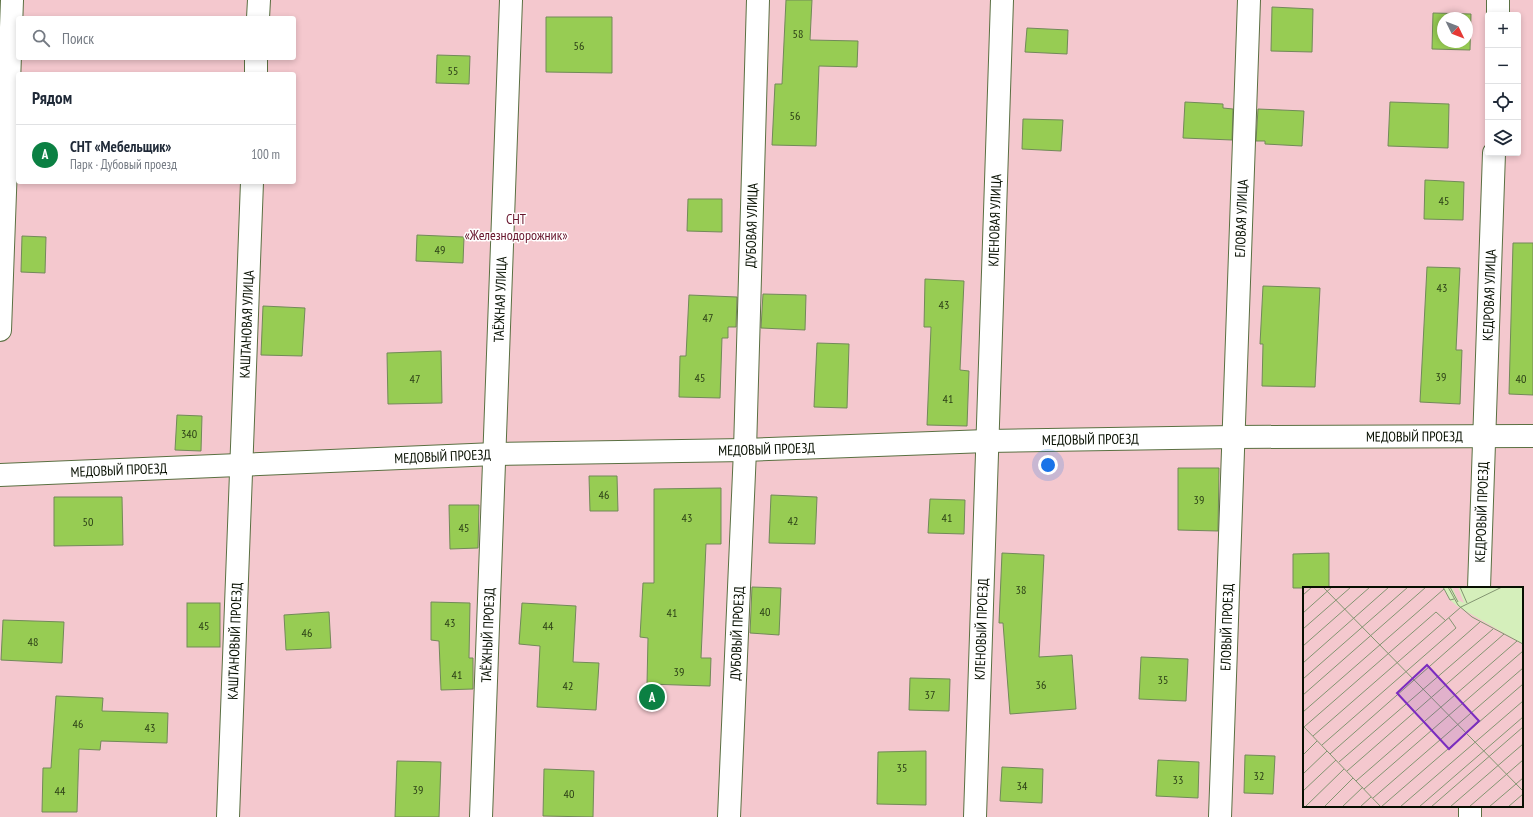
<!DOCTYPE html>
<html lang="ru">
<meta charset="utf-8">
<style>
:root{--surface:#fff;--page:#f2f2f3;--text:#1f2937;--muted:#747a83;--line:#e0e1e3;--accent:#0b8043}
body{margin:0;font-family:"PT Sans Narrow",sans-serif;background:var(--page);color:var(--text)}
.controls{position:absolute;right:12px;top:12px;display:grid;overflow:hidden;border-radius:4px;box-shadow:0 2px 6px #0003}
.controls button{width:36px;height:36px;display:grid;place-items:center;padding:0;border:0;border-bottom:1px solid var(--line);background:var(--surface);color:var(--text);font:20px sans-serif}
.compass{position:absolute;left:1437px;top:12px;width:36px;height:36px;border-radius:50%;background:var(--surface);box-shadow:0 2px 6px #0003;rotate:133deg}
.you{position:absolute;left:1048px;top:465px;width:14px;height:14px;margin:-10px;border:3px solid #fff;border-radius:50%;background:#1a73e8;box-shadow:0 0 0 6px #1a73e833}
.badge{display:grid;place-items:center;width:26px;height:26px;border-radius:50%;background:var(--accent);color:#fff;font-size:13px;font-weight:700}
.pin{position:absolute;translate:-50% -50%;border:2px solid #fff;box-shadow:0 1px 4px #0006}
.list{margin:0;padding:0;list-style:none}
h2{display:flex;justify-content:space-between;align-items:center;height:52px;margin:0;padding:0 16px;font-size:17px}
h2 small{font-size:13px;font-weight:400;color:var(--muted)}
.list li{display:grid;grid-template-columns:26px 1fr auto;gap:12px;align-items:center;box-sizing:border-box;height:60px;padding:0 16px;border-top:1px solid var(--line)}
.list b{display:block;font-size:15px;white-space:nowrap}
.list p{margin:0;font-size:13px;white-space:nowrap;color:var(--muted)}
.list em{font-size:13px;font-style:normal;color:var(--muted)}
.icon{flex:none;width:22px;height:22px;fill:none;stroke:currentColor;stroke-width:2;stroke-linecap:round;stroke-linejoin:round}
.map{position:relative;flex:none;width:1533px;height:817px;overflow:hidden}
.search{position:absolute;background:var(--surface);box-shadow:0 2px 6px #0003;left:16px;top:16px;width:280px;height:44px;display:flex;align-items:center;gap:10px;box-sizing:border-box;padding:0 14px;border-radius:4px;color:var(--muted);font-size:15px}
.panel{position:absolute;background:var(--surface);box-shadow:0 2px 6px #0003;left:16px;top:72px;width:280px;height:112px;border-radius:4px}
.map>svg:first-child{display:block}
.green{fill:#f4c8ce;fill-rule:evenodd}
.building{fill:#97cc53;stroke:#728959;fill-rule:evenodd}
.lines{fill:none;stroke-linecap:round;stroke-linejoin:round}
.minor-casing{stroke:#5a7042;stroke-width:24}
.minor{stroke:#fff;stroke-width:22}
.labels{text-anchor:middle;dominant-baseline:central;stroke-width:3;stroke-linejoin:round;paint-order:stroke}
.number-label{font-size:12px;fill:#2b3e16}
.street-label{font-size:14px;fill:#070f01;stroke:#fff}
.park-label{font-size:14px;fill:#67152c;stroke:#fff}
.inset-road{fill:none;stroke:#839571;stroke-width:1}
.view{fill:#7b2cbf;fill-opacity:0.15;stroke:#7b2cbf;stroke-width:2}
.inset-edge{fill:none;stroke:#070f01;stroke-width:2}
</style>
<div class="map">
<svg width="1533" height="817" viewBox="0 0 1533 817">
<rect width="100%" height="100%" fill="#d5efbb"/>
<path class="green" d="M 0,0 L 1533,0 L 1533,817 L 0,817 ZM 1488,15 L 1518,15 L 1518,153 L 1488,153 ZM 18,18 L 294,18 L 294,58 L 18,58 ZM 1443,18 L 1467,18 L 1467,42 L 1443,42 ZM 18,74 L 294,74 L 294,182 L 18,182 ZM 1304,588 L 1522,588 L 1522,806 L 1304,806 Z"/>
<g class="building">
<path d="M 786,0 L 812,0 L 810,40 L 858,41 L 857,67 L 819,66 L 816,146 L 772,145 L 775,84 L 782,84 Z"/>
<path d="M 1272,7 L 1313,9 L 1312,52 L 1271,51 Z"/>
<path d="M 1433,13 L 1471,14 L 1470,50 L 1432,49 ZM 1443,18 L 1467,18 L 1467,42 L 1443,42 Z"/>
<path d="M 546,17 L 612,17 L 612,73 L 546,72 Z"/>
<path d="M 1027,28 L 1068,30 L 1067,54 L 1025,52 Z"/>
<path d="M 437,55 L 470,56 L 469,84 L 436,83 Z"/>
<path d="M 1185,102 L 1223,104 L 1223,108 L 1233,109 L 1232,140 L 1183,138 Z"/>
<path d="M 1390,102 L 1449,104 L 1448,148 L 1388,146 Z"/>
<path d="M 1258,109 L 1304,111 L 1302,146 L 1265,144 L 1265,141 L 1256,141 Z"/>
<path d="M 1023,119 L 1063,120 L 1061,151 L 1022,149 Z"/>
<path d="M 1425,180 L 1464,182 L 1463,220 L 1424,219 Z"/>
<path d="M 688,199 L 722,199 L 722,232 L 687,231 Z"/>
<path d="M 417,235 L 464,237 L 463,263 L 416,261 Z"/>
<path d="M 22,236 L 46,237 L 45,273 L 21,272 Z"/>
<path d="M 1513,243 L 1533,243 L 1533,395 L 1509,394 Z"/>
<path d="M 1427,267 L 1460,268 L 1456,350 L 1462,350 L 1460,404 L 1420,402 Z"/>
<path d="M 925,279 L 964,281 L 960,370 L 969,371 L 967,426 L 927,425 L 931,327 L 924,327 Z"/>
<path d="M 1263,286 L 1320,288 L 1315,387 L 1262,386 L 1263,344 L 1260,344 Z"/>
<path d="M 763,294 L 806,295 L 805,330 L 761,328 Z"/>
<path d="M 689,295 L 737,297 L 736,327 L 728,327 L 728,338 L 722,338 L 720,398 L 679,397 L 680,356 L 686,356 Z"/>
<path d="M 263,306 L 305,308 L 302,356 L 261,355 Z"/>
<path d="M 817,343 L 849,344 L 847,408 L 814,407 Z"/>
<path d="M 441,351 L 442,403 L 388,404 L 387,353 Z"/>
<path d="M 177,415 L 202,416 L 201,451 L 175,450 Z"/>
<path d="M 1178,468 L 1219,468 L 1218,531 L 1178,530 Z"/>
<path d="M 589,476 L 617,476 L 618,511 L 590,511 Z"/>
<path d="M 721,488 L 721,544 L 706,544 L 701,658 L 711,658 L 710,686 L 647,684 L 648,638 L 640,637 L 643,583 L 654,583 L 654,489 Z"/>
<path d="M 771,495 L 817,497 L 815,544 L 769,543 Z"/>
<path d="M 54,497 L 122,497 L 123,545 L 54,546 Z"/>
<path d="M 930,499 L 965,500 L 964,534 L 928,533 Z"/>
<path d="M 449,505 L 479,505 L 478,548 L 450,549 Z"/>
<path d="M 1002,553 L 1044,555 L 1039,657 L 1072,655 L 1076,709 L 1010,714 L 1003,623 L 999,623 Z"/>
<path d="M 1329,553 L 1329,588 L 1293,588 L 1293,554 Z"/>
<path d="M 752,587 L 781,588 L 779,635 L 750,633 Z"/>
<path d="M 431,602 L 470,603 L 469,658 L 473,658 L 473,689 L 441,690 L 439,641 L 431,640 Z"/>
<rect x="187" y="603" width="33" height="44"/>
<path d="M 522,603 L 576,606 L 573,662 L 599,663 L 596,710 L 537,707 L 540,646 L 519,644 Z"/>
<path d="M 329,612 L 331,648 L 286,650 L 284,615 Z"/>
<path d="M 3,620 L 64,622 L 62,663 L 1,660 Z"/>
<path d="M 1141,657 L 1188,659 L 1186,701 L 1139,699 Z"/>
<path d="M 910,678 L 950,679 L 949,711 L 909,710 Z"/>
<path d="M 56,696 L 103,698 L 102,711 L 168,713 L 167,743 L 101,741 L 100,750 L 79,749 L 77,812 L 42,812 L 43,768 L 51,768 Z"/>
<path d="M 926,751 L 926,805 L 877,804 L 878,752 Z"/>
<path d="M 1245,755 L 1275,756 L 1273,794 L 1244,793 Z"/>
<path d="M 1158,760 L 1199,762 L 1198,798 L 1156,796 Z"/>
<path d="M 397,761 L 441,762 L 439,817 L 395,817 Z"/>
<path d="M 1002,767 L 1043,769 L 1042,803 L 1000,801 Z"/>
<path d="M 544,769 L 594,771 L 593,817 L 543,816 Z"/>
</g>
<g class="lines">
<defs>
<g id="minor">
<path d="M 1498,15 L 1498,0"/>
<path d="M 258,18 L 259,0"/>
<path d="M 256,74 L 256,58"/>
<path d="M 0,330 L 12,0"/>
<path id="s1" d="M 0,475 L 495,454 L 745,450 L 987,441 L 1234,437 L 1533,436"/>
<path id="s2" d="M 1479,588 L 1494,153"/>
<path id="s3" d="M 228,817 L 252,182"/>
<path id="s4" d="M 481,817 L 511,0"/>
<path id="s5" d="M 729,817 L 745,450 L 758,0"/>
<path id="s6" d="M 975,817 L 1002,0"/>
<path id="s7" d="M 1220,817 L 1249,0"/>
<path d="M 1470,817 L 1470,806"/>
</g>
</defs>
<use href="#minor" class="minor-casing"/>
<use href="#minor" class="minor"/>
</g>
<g class="labels">
<g class="number-label">
<text x="798" y="33">58</text>
<text x="579" y="45">56</text>
<text x="453" y="70">55</text>
<text x="795" y="115">56</text>
<text x="1444" y="200">45</text>
<text x="440" y="249">49</text>
<text x="1442" y="287">43</text>
<text x="944" y="304">43</text>
<text x="708" y="317">47</text>
<text x="1441" y="376">39</text>
<text x="700" y="377">45</text>
<text x="415" y="378">47</text>
<text x="1521" y="378">40</text>
<text x="948" y="398">41</text>
<text x="189" y="433">340</text>
<text x="604" y="494">46</text>
<text x="1199" y="499">39</text>
<text x="687" y="517">43</text>
<text x="947" y="517">41</text>
<text x="793" y="520">42</text>
<text x="88" y="521">50</text>
<text x="464" y="527">45</text>
<text x="1021" y="589">38</text>
<text x="765" y="611">40</text>
<text x="672" y="612">41</text>
<text x="450" y="622">43</text>
<text x="204" y="625">45</text>
<text x="548" y="625">44</text>
<text x="307" y="632">46</text>
<text x="33" y="641">48</text>
<text x="679" y="671">39</text>
<text x="457" y="674">41</text>
<text x="1163" y="679">35</text>
<text x="1041" y="684">36</text>
<text x="568" y="685">42</text>
<text x="930" y="694">37</text>
<text x="78" y="723">46</text>
<text x="150" y="727">43</text>
<text x="902" y="767">35</text>
<text x="1259" y="775">32</text>
<text x="1178" y="779">33</text>
<text x="1022" y="785">34</text>
<text x="418" y="789">39</text>
<text x="60" y="790">44</text>
<text x="569" y="793">40</text>
</g>
<g class="street-label">
<text stroke="none"><textPath href="#s7" startOffset="599">ЕЛОВАЯ УЛИЦА</textPath></text>
<text stroke="none"><textPath href="#s6" startOffset="597">КЛЕНОВАЯ УЛИЦА</textPath></text>
<text stroke="none"><textPath href="#s5" startOffset="592">ДУБОВАЯ УЛИЦА</textPath></text>
<text stroke="none"><textPath href="#s2" startOffset="293">КЕДРОВАЯ УЛИЦА</textPath></text>
<text stroke="none"><textPath href="#s4" startOffset="518">ТАЁЖНАЯ УЛИЦА</textPath></text>
<text stroke="none"><textPath href="#s3" startOffset="493">КАШТАНОВАЯ УЛИЦА</textPath></text>
<text stroke="none"><textPath href="#s1" startOffset="1415">МЕДОВЫЙ ПРОЕЗД</textPath></text>
<text stroke="none"><textPath href="#s1" startOffset="1091">МЕДОВЫЙ ПРОЕЗД</textPath></text>
<text stroke="none"><textPath href="#s1" startOffset="767">МЕДОВЫЙ ПРОЕЗД</textPath></text>
<text stroke="none"><textPath href="#s1" startOffset="443">МЕДОВЫЙ ПРОЕЗД</textPath></text>
<text stroke="none"><textPath href="#s1" startOffset="119">МЕДОВЫЙ ПРОЕЗД</textPath></text>
<text stroke="none"><textPath href="#s2" startOffset="76">КЕДРОВЫЙ ПРОЕЗД</textPath></text>
<text stroke="none"><textPath href="#s7" startOffset="190">ЕЛОВЫЙ ПРОЕЗД</textPath></text>
<text stroke="none"><textPath href="#s6" startOffset="188">КЛЕНОВЫЙ ПРОЕЗД</textPath></text>
<text stroke="none"><textPath href="#s5" startOffset="184">ДУБОВЫЙ ПРОЕЗД</textPath></text>
<text stroke="none"><textPath href="#s4" startOffset="182">ТАЁЖНЫЙ ПРОЕЗД</textPath></text>
<text stroke="none"><textPath href="#s3" startOffset="176">КАШТАНОВЫЙ ПРОЕЗД</textPath></text>
</g>
<g class="park-label">
<text x="516" y="219">СНТ<tspan x="516" dy="16">«Железнодорожник»</tspan></text>
</g>
</g>
<g transform="translate(1303 587)">
<rect width="220" height="220" fill="#d5efbb"/>
<path d="M 0,0 L 140,0 L 147,13 L 154,19 L 220,57 L 220,220 L 0,220 ZM 149,0 L 155,0 L 161,16 L 155,13 Z" fill="#f4c8ce"/>
<path class="inset-road" d="M 20,0 L 220,204M 140,0 L 147,13 L 151,12M 145,0 L 155,18 L 169,30 L 220,57M 147,0 L 155,15M 157,0 L 164,16M 0,8 L 9,0M 158,20 L 199,0M 0,26 L 29,0M 0,42 L 48,0M 0,59 L 67,0M 0,76 L 86,0M 0,92 L 105,0M 0,108 L 123,0M 0,125 L 141,2M 0,139 L 78,220M 1,140 L 133,25 L 143,34M 10,149 L 158,20M 19,158 L 153,41 L 146,31M 27,167 L 177,35M 0,168 L 14,154M 36,175 L 190,42M 44,184 L 201,47M 0,187 L 24,164M 53,194 L 214,54M 61,202 L 220,64M 0,204 L 33,173M 70,211 L 220,81M 2,220 L 41,182M 21,220 L 50,191M 39,220 L 60,200M 57,220 L 68,210M 78,220 L 220,97M 97,220 L 220,114M 116,220 L 220,130M 128,220 L 220,140M 147,220 L 220,157M 166,220 L 220,173M 186,220 L 220,191M 205,220 L 220,207"/>
<path class="view" d="M 124,78 L 176,134 L 146,162 L 94,106 Z"/>
<rect width="220" height="220" class="inset-edge"/>
</g>
</svg>
<div class="controls">
<button>+</button>
<button>−</button>
<button><svg class="icon" aria-label="locate" viewBox="0 0 24 24"><circle cx="12" cy="12" r="6"/><path d="M12 2v4M12 18v4M2 12h4M18 12h4"/></svg></button>
<button><svg class="icon" aria-label="layers" viewBox="0 0 24 24"><path d="M12 4l9 5-9 5-9-5zM3 14l9 5 9-5"/></svg></button>
</div>
<svg class="compass" viewBox="-18 -18 36 36"><path d="M0-13l5 13h-10z" fill="#e53935"/><path d="M0 13l5-13h-10z" fill="#747a83"/></svg>
<div class="you"></div>
<div class="pin badge" style="left:652px;top:697px">A</div>
<div class="search"><svg class="icon" aria-label="search" viewBox="0 0 24 24"><circle cx="10" cy="10" r="6"/><path d="M15 15l6 6"/></svg>Поиск</div>
<section class="panel">
<h2>Рядом<small></small></h2>
<ul class="list">
<li><span class="badge">A</span><div><b>СНТ «Мебельщик»</b><p>Парк · Дубовый проезд</p></div><em>100 m</em></li>
</ul>
</section>
</div>
